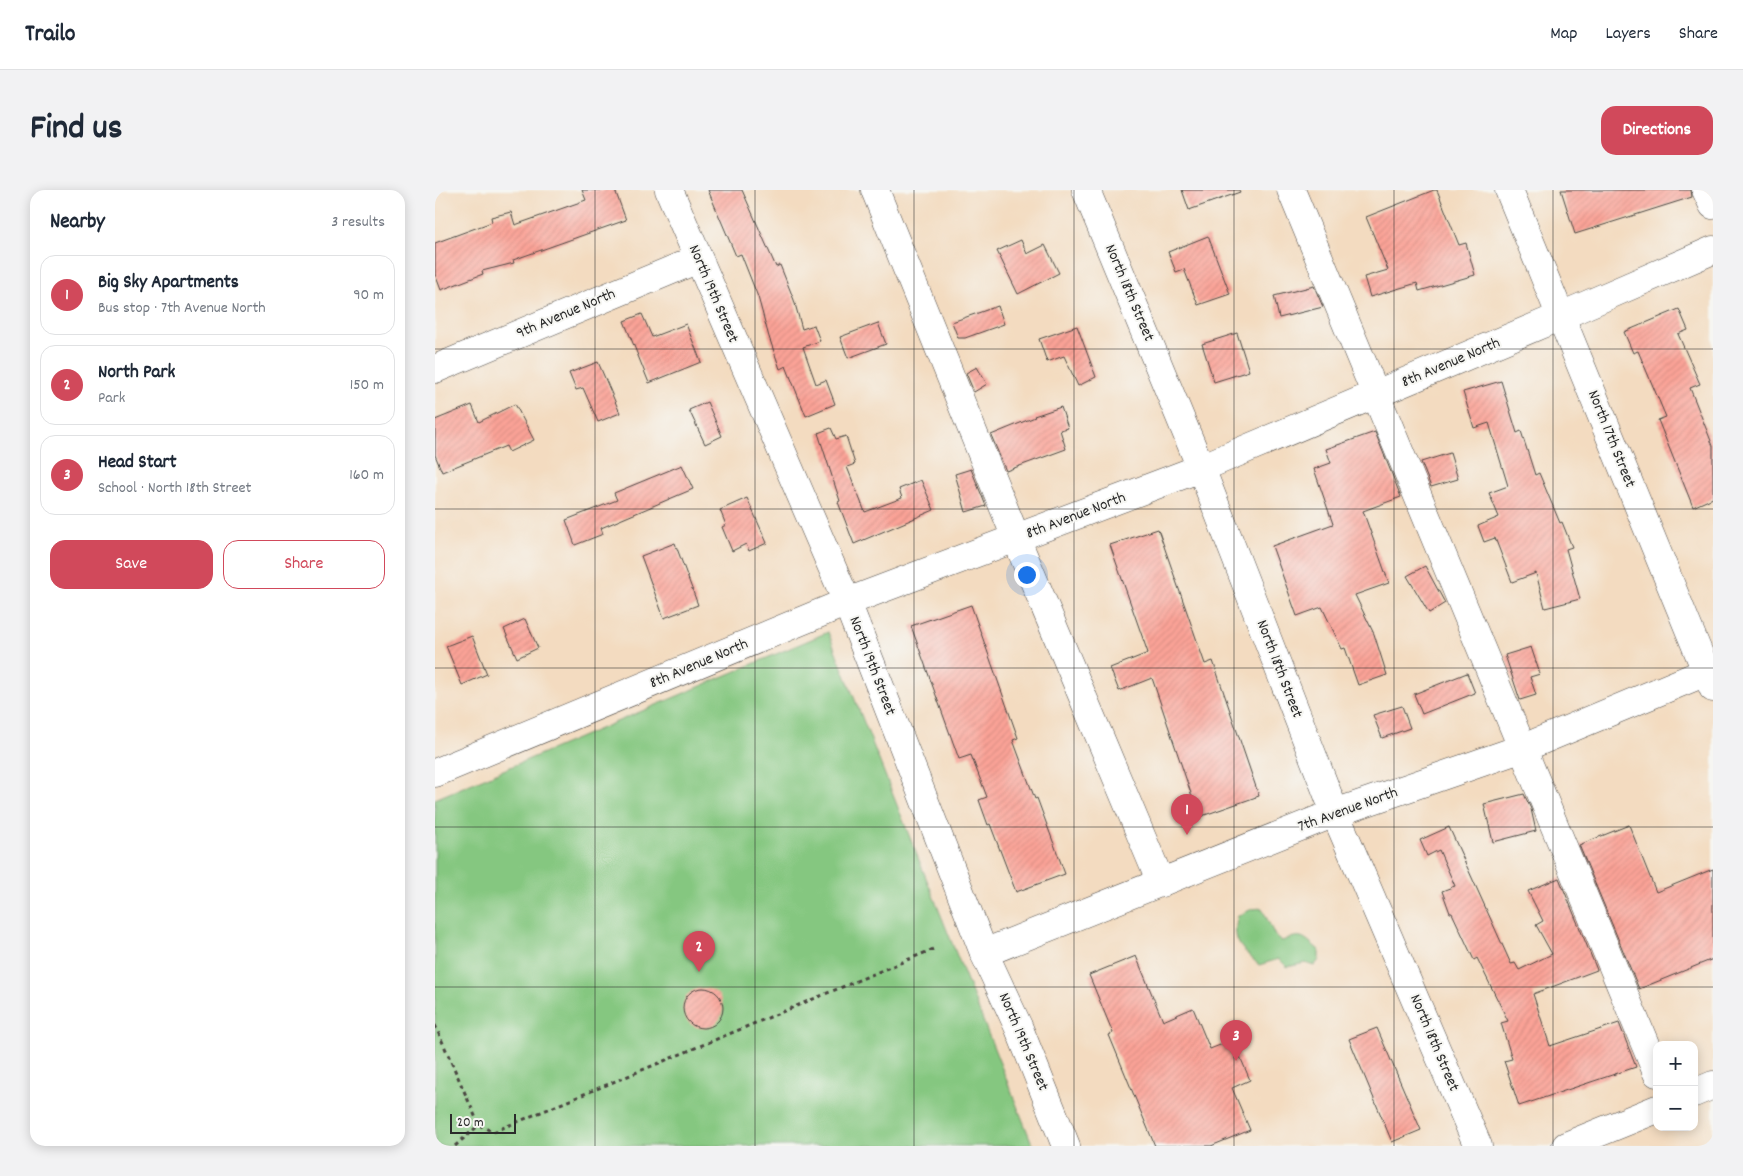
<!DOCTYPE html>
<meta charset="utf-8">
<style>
:root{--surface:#fff;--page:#f2f2f3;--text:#1f2937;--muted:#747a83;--line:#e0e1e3;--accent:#d1495b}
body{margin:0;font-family:Dekko,sans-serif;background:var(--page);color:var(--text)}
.controls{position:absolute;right:15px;bottom:15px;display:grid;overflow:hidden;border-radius:10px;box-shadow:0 2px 12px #0003}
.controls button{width:45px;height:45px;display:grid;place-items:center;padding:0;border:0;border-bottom:1px solid var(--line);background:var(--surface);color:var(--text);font:25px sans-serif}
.scale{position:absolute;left:15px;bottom:12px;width:66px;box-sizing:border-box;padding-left:5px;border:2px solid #2b2b2b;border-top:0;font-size:14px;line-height:18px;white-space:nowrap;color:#2b2b2b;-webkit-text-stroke:4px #f6f6f2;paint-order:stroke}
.you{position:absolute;left:591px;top:384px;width:18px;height:18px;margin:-12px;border:4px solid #fff;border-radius:50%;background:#1a73e8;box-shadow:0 0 0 8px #1a73e833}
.badge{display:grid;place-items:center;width:32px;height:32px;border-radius:50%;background:var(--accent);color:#fff;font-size:16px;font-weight:700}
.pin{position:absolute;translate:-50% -41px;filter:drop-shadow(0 1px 2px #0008)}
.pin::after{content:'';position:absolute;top:26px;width:18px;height:15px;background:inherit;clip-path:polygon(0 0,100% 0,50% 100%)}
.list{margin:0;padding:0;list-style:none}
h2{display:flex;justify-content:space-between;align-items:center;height:65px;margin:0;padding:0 20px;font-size:21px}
h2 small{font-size:16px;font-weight:400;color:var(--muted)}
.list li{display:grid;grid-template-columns:32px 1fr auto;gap:15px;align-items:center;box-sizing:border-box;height:80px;margin:0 10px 10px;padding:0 10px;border:1px solid var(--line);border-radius:15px}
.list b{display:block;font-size:19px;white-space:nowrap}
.list p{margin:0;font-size:16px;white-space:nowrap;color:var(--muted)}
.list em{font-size:16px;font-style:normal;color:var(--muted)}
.actions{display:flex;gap:10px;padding:15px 20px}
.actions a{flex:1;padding:11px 0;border:1px solid var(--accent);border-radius:15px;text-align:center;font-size:18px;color:var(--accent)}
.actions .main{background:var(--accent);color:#fff}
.map{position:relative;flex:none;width:1278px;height:956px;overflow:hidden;border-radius:15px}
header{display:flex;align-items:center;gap:30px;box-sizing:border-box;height:70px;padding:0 25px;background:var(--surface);border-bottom:1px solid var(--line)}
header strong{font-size:24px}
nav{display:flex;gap:28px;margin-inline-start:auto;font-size:18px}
.intro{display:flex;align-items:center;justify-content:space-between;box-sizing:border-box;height:120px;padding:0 30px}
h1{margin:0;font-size:35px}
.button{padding:12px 22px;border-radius:15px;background:var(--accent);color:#fff;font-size:18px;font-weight:700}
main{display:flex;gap:30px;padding:0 30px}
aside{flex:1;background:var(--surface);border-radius:15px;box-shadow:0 2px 12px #0003}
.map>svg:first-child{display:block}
.green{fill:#85c780;stroke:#587956}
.building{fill:url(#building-hatch)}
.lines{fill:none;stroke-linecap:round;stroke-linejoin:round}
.minor-casing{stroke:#494541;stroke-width:29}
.major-casing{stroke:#494541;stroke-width:29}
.path{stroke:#494541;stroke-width:3;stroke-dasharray:4 4;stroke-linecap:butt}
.minor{stroke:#fff;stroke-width:28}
.major{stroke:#fff;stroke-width:28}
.grid{fill:none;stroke:#2b2b2b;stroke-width:1;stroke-opacity:0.55}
.labels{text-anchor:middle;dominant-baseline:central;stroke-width:4;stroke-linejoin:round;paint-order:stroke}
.street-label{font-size:16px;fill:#2b2b2b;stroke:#f6f6f2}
</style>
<header>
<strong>Trailo</strong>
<nav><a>Map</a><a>Layers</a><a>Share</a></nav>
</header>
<div class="intro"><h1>Find us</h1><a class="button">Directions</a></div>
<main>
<aside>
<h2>Nearby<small>3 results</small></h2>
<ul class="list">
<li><span class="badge">1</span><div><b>Big Sky Apartments</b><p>Bus stop · 7th Avenue North</p></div><em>90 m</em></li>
<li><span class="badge">2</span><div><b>North Park</b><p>Park</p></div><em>150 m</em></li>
<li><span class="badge">3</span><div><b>Head Start</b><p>School · North 18th Street</p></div><em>160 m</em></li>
</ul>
<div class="actions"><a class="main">Save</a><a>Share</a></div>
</aside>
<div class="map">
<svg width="1278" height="956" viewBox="0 0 1278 956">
<defs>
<pattern id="building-hatch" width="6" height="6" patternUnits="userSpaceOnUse" patternTransform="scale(1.25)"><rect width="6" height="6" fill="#fba397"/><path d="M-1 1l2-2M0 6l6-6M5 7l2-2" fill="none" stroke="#d78c82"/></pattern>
</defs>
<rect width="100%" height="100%" fill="#f6f6f2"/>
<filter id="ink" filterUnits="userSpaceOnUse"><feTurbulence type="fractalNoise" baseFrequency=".02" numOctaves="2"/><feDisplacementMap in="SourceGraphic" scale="10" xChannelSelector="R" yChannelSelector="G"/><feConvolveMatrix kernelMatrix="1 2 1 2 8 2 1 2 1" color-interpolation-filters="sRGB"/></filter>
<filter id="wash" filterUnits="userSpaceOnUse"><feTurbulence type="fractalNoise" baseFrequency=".0096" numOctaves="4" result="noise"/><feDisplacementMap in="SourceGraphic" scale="20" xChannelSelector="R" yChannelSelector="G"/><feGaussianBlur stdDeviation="1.12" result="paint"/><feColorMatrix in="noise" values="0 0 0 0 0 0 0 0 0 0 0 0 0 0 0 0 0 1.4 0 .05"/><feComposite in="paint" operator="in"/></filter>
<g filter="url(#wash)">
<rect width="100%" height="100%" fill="#f3dbc0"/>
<g class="green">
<path d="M 393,442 L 598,956 L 0,956 L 0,609 Z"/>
<path d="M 827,718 L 840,746 L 847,751 C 868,743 867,746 884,760 L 884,770 L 879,776 L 870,773 L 852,777 L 844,769 L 824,775 C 806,758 796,752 803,726 L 817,719 Z"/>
</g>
<g id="blocks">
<g class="building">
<path d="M 147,0 L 180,0 L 191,30 L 78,70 L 79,73 L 47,81 L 48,84 L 6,100 L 0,84 L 0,53 L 57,32 L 56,27 L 76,22 L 80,35 L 151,10 Z"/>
<path d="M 273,0 L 307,0 L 341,77 L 345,75 L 359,110 L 367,139 L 379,135 L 385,151 L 368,157 L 381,194 L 391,190 L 400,214 L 371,226 L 351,176 L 345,179 L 334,147 L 323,107 L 306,64 L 301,66 Z"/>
<path d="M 747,0 L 804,0 L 805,2 L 754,20 Z"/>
<path d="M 999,0 L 1002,0 L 1024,55 L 1031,53 L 1040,85 L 984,101 L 982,93 L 935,107 L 929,87 L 953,80 L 931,27 Z"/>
<path d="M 1126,0 L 1256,0 L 1257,7 L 1140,44 Z"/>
<path d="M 773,46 L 795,104 L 763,115 L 749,79 L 741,82 L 733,62 Z"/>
<path d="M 586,50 L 592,64 L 610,55 L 624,83 L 583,104 L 562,61 Z"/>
<path d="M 879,96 L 888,117 L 844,128 L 839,106 Z"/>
<path d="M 563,116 L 569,134 L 530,148 L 523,148 L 517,132 Z"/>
<path d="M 1244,119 L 1253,140 L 1243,144 L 1265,194 L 1255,198 L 1278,256 L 1278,308 L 1258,317 L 1223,230 L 1231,227 L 1203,161 L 1198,163 L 1189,142 Z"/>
<path d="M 207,124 L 217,147 L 251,134 L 266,172 L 214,193 L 189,131 Z"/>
<path d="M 443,133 L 451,154 L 413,168 L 405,147 Z"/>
<path d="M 642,136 L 661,187 L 643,196 L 629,166 L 612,172 L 604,149 Z"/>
<path d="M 802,143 L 814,181 L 779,192 L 767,154 Z"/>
<path d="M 163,172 L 185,223 L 163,232 L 148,198 L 141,200 L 134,183 Z"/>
<path d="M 542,177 L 552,194 L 539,202 L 531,183 Z"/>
<path d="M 1066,191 L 1082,243 L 1086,241 L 1100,285 L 1104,283 L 1125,333 L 1127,332 L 1137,357 L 1131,359 L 1145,409 L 1110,418 L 1101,383 L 1077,392 L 1060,348 L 1049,352 L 1043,336 L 1064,327 L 1054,303 L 1073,296 L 1054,233 L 1039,238 L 1028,202 Z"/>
<path d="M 272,212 L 287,246 L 270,254 L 254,220 Z"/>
<path d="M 80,214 L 99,250 L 74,262 L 71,256 L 7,282 L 0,265 L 0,230 L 37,215 L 44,232 Z"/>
<path d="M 626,217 L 633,238 L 625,240 L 631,259 L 571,281 L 556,245 L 600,227 L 599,226 Z"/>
<path d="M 396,238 L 401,249 L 411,246 L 420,274 L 412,277 L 430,322 L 467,308 L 464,299 L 486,290 L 499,320 L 419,354 L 403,312 L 405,311 L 383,243 Z"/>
<path d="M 940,242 L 966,307 L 928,321 L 954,393 L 920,405 L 939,444 L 952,485 L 923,495 L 910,458 L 907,459 L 887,417 L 862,426 L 837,356 L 898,334 L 879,279 L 896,273 L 891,259 Z"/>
<path d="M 1015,263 L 1023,289 L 996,297 L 986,272 Z"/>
<path d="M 247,275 L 258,299 L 166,338 L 168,344 L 140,355 L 131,330 L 182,310 L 179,303 Z"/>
<path d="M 536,279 L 551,316 L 531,322 L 520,284 Z"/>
<path d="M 312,308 L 332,353 L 314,361 L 311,354 L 297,361 L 287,337 L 291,335 L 285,320 Z"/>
<path d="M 723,339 L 770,474 L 778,471 L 824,606 L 764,627 L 717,488 L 684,501 L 675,478 L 713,463 L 675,355 Z"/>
<path d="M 240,353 L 263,415 L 229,428 L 206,366 Z"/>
<path d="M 990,376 L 1010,413 L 994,423 L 972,386 Z"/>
<path d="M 536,415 L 583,548 L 578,550 L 600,609 L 602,608 L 630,684 L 581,702 L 555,634 L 553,635 L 544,610 L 552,607 L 536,565 L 524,569 L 476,436 Z"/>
<path d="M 90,429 L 103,458 L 82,468 L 69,439 Z"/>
<path d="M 37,446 L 52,484 L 27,495 L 11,456 Z"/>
<path d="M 1096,457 L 1105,484 L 1095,487 L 1101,505 L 1085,510 L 1070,465 Z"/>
<path d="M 1032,483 L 1040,503 L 987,524 L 979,504 Z"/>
<path d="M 967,516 L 975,538 L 947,548 L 938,525 Z"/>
<path d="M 1089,604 L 1096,619 L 1101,641 L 1058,652 L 1049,614 Z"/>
<path d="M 1194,635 L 1221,702 L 1278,679 L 1278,769 L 1204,799 L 1144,655 Z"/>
<path d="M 1014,637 L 1076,774 L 1080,773 L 1084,780 L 1117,764 L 1101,735 L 1108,731 L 1093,701 L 1124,688 L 1162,780 L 1098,804 L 1115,856 L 1184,833 L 1201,877 L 1084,916 L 1069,871 L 1077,869 L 1066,833 L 1073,831 L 1042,768 L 1039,770 L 1017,723 L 1015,723 L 1007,701 L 1020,696 L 1004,660 L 992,666 L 985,650 Z"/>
<path d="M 701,766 L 728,831 L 758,818 L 775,859 L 798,850 L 815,890 L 797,898 L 815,940 L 776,956 L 720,956 L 674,845 L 678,843 L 654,785 Z"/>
<circle cx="268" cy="818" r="20"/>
<path d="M 942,838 L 986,940 L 957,952 L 914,849 Z"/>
</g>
</g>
</g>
<g filter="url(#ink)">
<use href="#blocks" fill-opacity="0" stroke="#494541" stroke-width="1"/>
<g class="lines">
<defs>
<g id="minor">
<path d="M 234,0 L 412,412 L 549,763 L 583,836 L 631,956"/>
<path d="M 440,0 L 581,348 L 726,693"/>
<path d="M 651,0 L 766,278 L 900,623 L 1043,956"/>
<path d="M 856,0 L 1222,883"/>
<path d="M 1074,0 L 1278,498"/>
<path d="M 1271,0 L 1278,15"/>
<path d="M 0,179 L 263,69"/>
<path d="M 0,583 L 412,412 L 766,278 L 1126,126 L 1278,60"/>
<path d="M 549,763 L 900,623 L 1088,558 L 1278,479"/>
</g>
<g id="major">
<path d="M 1259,903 L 1278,895"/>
<path d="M 1131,956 L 1222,919"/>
</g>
</defs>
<use href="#minor" class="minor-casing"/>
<use href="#major" class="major-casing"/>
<g class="path">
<path d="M 0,835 L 44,935"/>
<path d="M 20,956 L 44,935 L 58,942 L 501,758"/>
</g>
<use href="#minor" class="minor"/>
<use href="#major" class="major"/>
</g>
</g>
<path class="grid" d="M 160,0 L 160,956M 320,0 L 320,956M 479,0 L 479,956M 639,0 L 639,956M 799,0 L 799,956M 959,0 L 959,956M 1118,0 L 1118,956M 0,159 L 1278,159M 0,319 L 1278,319M 0,478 L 1278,478M 0,637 L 1278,637M 0,797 L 1278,797"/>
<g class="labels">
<g class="street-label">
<text transform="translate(694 103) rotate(67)">North 18th Street</text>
<text transform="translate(278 104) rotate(67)">North 19th Street</text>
<text transform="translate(131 124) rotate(-23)">9th Avenue North</text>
<text transform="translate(1016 173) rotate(-23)">8th Avenue North</text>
<text transform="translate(1176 249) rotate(68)">North 17th Street</text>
<text transform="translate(641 326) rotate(-21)">8th Avenue North</text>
<text transform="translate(264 474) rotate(-23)">8th Avenue North</text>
<text transform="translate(437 476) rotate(69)">North 19th Street</text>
<text transform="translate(844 479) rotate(69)">North 18th Street</text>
<text transform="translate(913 620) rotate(-20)">7th Avenue North</text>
<text transform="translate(588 852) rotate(67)">North 19th Street</text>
<text transform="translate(999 853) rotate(67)">North 18th Street</text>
</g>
</g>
</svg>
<div class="controls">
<button>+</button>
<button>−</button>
</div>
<div class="scale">20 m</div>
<div class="you"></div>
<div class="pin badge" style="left:752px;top:645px">1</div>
<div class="pin badge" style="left:264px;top:782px">2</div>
<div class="pin badge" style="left:801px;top:871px">3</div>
</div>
</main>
